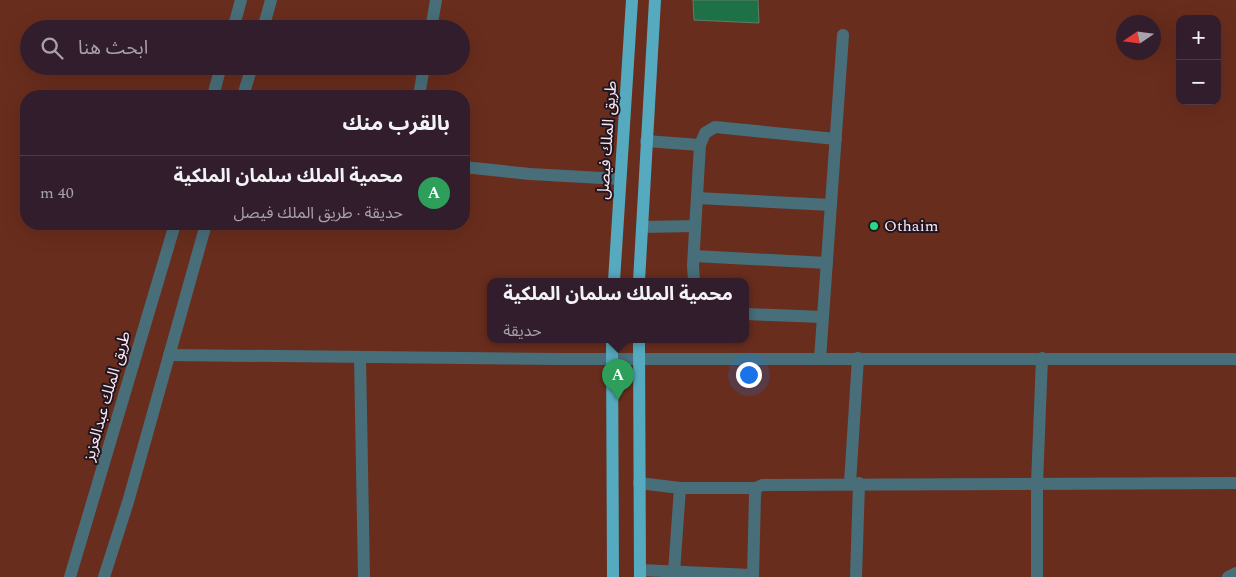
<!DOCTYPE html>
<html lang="ar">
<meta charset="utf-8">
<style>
:root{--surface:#321d2c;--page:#3a2634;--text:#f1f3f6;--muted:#a8a2a9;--line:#4d3b48;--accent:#8c9099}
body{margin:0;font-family:Spectral,"Noto Sans Arabic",serif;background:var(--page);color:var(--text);direction:rtl}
.controls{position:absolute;right:15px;top:15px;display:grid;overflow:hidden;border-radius:10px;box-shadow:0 5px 20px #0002}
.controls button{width:45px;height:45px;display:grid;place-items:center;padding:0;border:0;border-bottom:1px solid var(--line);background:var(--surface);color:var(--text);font:25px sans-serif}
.compass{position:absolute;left:1116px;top:15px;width:45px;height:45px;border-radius:50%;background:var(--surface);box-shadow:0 5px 20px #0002;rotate:257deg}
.you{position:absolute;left:748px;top:374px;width:18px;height:18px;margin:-12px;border:4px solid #fff;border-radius:50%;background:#1a73e8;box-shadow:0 0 0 8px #1a73e833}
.badge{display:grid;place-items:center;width:32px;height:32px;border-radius:50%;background:var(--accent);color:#fff;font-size:16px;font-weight:700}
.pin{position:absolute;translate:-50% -41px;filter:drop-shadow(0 1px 2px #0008)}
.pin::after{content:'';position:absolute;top:26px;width:18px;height:15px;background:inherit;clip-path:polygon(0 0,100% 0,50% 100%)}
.popup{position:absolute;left:487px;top:278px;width:262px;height:65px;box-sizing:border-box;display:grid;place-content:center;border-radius:10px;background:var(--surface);filter:drop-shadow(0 1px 4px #0005);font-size:16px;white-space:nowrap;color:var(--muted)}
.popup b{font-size:19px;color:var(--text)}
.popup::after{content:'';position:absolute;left:50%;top:100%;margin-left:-10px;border:10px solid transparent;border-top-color:var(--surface)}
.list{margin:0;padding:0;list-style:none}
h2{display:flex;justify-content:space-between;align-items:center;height:65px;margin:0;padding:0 20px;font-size:21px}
h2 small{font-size:16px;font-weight:400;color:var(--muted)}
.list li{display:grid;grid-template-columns:32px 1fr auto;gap:15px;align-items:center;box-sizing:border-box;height:75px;padding:0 20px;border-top:1px solid var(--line)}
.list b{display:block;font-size:19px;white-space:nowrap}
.list p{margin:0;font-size:16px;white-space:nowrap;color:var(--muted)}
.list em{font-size:16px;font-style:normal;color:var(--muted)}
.icon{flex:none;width:28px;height:28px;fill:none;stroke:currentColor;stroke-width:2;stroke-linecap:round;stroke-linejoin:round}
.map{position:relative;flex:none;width:1236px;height:577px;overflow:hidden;direction:ltr}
.search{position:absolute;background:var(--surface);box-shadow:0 5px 20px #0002;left:20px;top:20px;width:450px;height:55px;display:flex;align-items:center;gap:12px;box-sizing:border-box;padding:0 18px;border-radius:28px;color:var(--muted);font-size:19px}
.panel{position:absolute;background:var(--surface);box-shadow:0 5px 20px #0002;left:20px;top:90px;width:450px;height:140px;border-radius:20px;direction:rtl}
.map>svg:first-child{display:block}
.green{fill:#692d1d;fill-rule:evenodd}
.building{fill:#1e7046;stroke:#5d7e69}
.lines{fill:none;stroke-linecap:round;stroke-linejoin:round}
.minor{stroke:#486e79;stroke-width:12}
.major{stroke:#55aabf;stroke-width:12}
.poi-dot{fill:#27d885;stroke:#21151e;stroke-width:2}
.labels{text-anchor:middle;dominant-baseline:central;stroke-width:4;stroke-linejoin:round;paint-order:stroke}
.street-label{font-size:16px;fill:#f9e8f4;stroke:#21151e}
.poi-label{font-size:16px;fill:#f9e8f4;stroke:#21151e;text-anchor:start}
</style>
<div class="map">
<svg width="1236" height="577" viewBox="0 0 1236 577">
<rect width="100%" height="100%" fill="#42273b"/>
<path class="green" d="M 0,0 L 1236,0 L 1236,577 L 0,577 ZM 1180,19 L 1217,19 L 1217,101 L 1180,101 ZM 1124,22 L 1154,22 L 1154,52 L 1124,52 ZM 29,29 L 461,29 L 461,66 L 29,66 ZM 26,96 L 464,96 L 464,224 L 26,224 ZM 490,281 L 746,281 L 746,339 L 490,339 Z"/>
<g class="building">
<path d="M 693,0 L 758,0 L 759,23 L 694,20 Z"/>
<path d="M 347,91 L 375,96 L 346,96 Z"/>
</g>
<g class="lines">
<g class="minor">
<path d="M 233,29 L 241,0"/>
<path d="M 263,29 L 271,0"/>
<path d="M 431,29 L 436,0"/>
<path d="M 213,96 L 221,66"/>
<path d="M 243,96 L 252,66"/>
<path d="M 419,96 L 424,66"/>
<path d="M 646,141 L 700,145"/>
<path d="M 464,167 L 530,174 L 620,179"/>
<path d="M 697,198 L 831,205"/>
<path d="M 642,227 L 695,226"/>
<path d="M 694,256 L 827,263"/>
<path d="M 694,281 L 693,265 L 700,145 L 705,133 L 715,127 L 836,139"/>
<path d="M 746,314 L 823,317"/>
<path d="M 169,355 L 561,359 L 1236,359"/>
<path d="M 360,357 L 364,577"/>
<path d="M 820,359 L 843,35"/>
<path d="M 639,483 L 680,488 L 674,572"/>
<path d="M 850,483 L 858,358"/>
<path d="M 680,488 L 756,488"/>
<path d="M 640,570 L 751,575"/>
<path d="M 70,577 L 175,224"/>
<path d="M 104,577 L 128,502 L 206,224"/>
<path d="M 753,577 L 755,495 L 756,488 L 762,485 L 1236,483"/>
<path d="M 856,577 L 859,483"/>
<path d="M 1037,577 L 1037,483 L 1042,358"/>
<path d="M 1228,577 L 1236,573"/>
</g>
<g class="major">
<path d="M 614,281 L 632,0"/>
<path d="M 639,281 L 655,0"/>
<path d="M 612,339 L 613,577"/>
<path d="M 639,339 L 640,577"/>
</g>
</g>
<circle class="poi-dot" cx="874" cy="226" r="5"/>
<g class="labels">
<g class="street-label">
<text transform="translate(607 140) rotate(-86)">طريق الملك فيصل</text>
<text transform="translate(107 396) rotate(-74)">طريق الملك عبدالعزيز</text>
</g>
<g class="poi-label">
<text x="884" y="226">Othaim</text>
</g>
</g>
</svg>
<div class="controls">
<button>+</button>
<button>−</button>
</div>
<svg class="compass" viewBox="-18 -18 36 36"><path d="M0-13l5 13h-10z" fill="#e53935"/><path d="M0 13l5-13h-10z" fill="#a8a2a9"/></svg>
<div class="you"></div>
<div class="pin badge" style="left:618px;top:400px;background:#2e9e5b">A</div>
<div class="popup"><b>محمية الملك سلمان الملكية</b>حديقة</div>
<div class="search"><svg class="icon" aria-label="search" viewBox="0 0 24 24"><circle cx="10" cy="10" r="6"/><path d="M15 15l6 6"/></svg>ابحث هنا</div>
<section class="panel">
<h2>بالقرب منك<small></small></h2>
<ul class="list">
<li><span class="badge" style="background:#2e9e5b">A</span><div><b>محمية الملك سلمان الملكية</b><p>حديقة · طريق الملك فيصل</p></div><em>40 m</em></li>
</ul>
</section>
</div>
